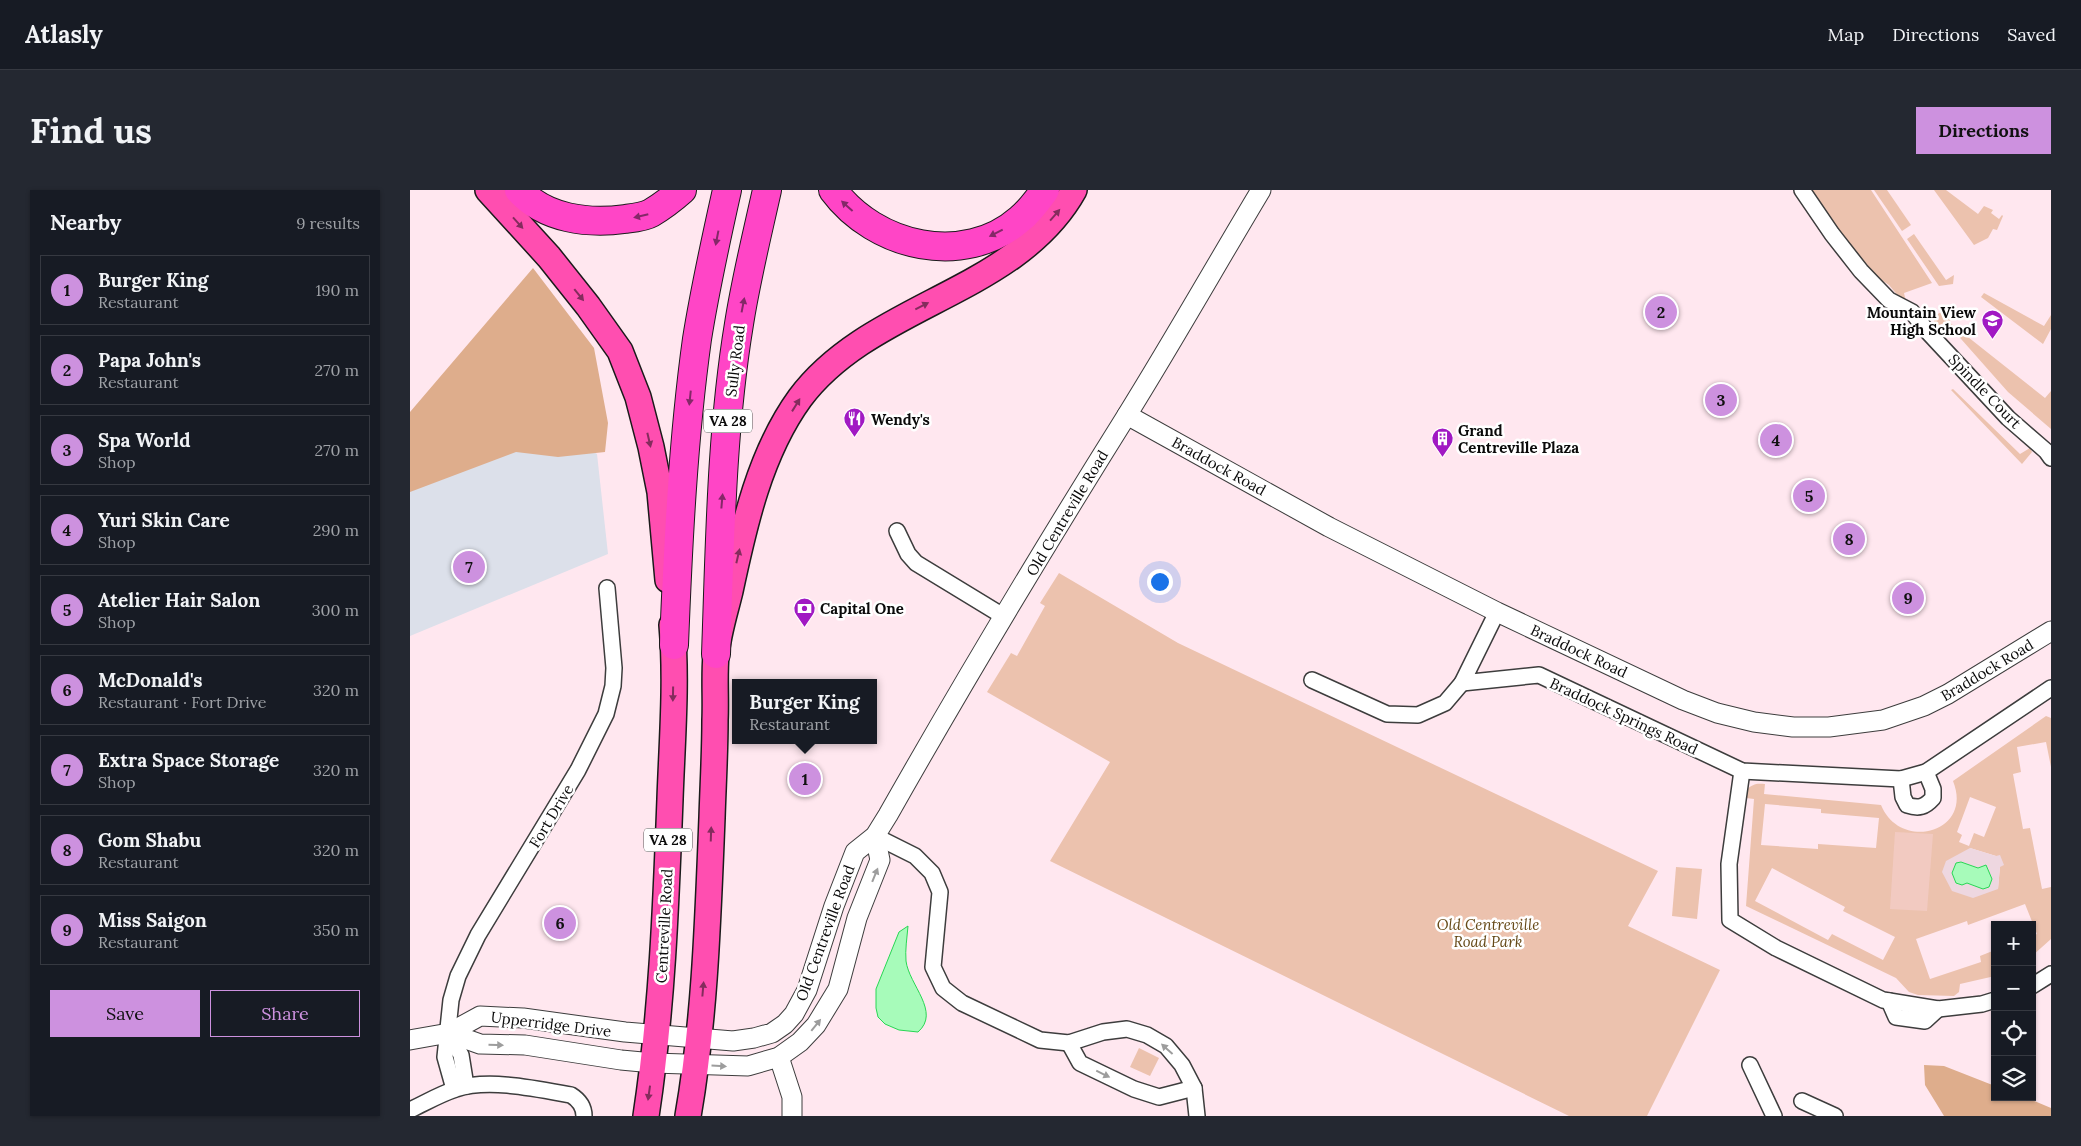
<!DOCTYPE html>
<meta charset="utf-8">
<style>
:root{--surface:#171b24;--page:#242831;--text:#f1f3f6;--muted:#9ea1a6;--line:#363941;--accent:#cd91df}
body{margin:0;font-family:Lora,serif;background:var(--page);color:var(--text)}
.controls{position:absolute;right:15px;bottom:15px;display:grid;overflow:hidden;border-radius:0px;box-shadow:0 1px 4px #0004}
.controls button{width:45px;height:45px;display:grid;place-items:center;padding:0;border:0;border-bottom:1px solid var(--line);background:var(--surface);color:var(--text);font:25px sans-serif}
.you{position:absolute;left:749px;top:391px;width:18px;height:18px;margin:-12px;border:4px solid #fff;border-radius:50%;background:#1a73e8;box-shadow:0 0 0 8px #1a73e833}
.badge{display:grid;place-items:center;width:32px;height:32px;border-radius:50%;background:var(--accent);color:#111;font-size:16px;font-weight:700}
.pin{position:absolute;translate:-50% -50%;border:2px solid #fff;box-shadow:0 1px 5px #0006}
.popup{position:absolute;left:322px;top:489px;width:145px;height:65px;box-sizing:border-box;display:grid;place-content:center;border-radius:0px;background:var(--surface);filter:drop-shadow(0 1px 4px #0005);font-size:16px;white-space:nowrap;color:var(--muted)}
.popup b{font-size:19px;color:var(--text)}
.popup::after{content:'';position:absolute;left:50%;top:100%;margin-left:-10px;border:10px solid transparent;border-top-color:var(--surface)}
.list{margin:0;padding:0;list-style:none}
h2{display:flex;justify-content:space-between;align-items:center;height:65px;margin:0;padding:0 20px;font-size:21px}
h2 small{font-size:16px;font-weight:400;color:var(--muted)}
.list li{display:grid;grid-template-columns:32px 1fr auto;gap:15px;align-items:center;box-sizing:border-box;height:70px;margin:0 10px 10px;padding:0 10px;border:1px solid var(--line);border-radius:0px}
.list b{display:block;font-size:19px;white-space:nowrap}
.list p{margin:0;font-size:16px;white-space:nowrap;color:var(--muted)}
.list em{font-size:16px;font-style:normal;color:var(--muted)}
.actions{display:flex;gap:10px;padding:15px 20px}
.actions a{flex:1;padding:11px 0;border:1px solid var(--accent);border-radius:0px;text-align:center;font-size:18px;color:var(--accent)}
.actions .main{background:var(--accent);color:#111}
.icon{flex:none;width:28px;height:28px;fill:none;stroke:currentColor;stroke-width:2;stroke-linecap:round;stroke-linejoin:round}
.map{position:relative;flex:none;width:1641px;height:926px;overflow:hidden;border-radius:0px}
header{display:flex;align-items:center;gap:30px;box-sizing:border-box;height:70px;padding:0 25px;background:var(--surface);border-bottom:1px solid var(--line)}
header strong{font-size:24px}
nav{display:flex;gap:28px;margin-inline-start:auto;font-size:18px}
.intro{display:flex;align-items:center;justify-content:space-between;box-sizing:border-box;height:120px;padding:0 30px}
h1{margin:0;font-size:35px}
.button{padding:12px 22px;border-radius:0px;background:var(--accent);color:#111;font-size:18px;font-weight:700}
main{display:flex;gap:30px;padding:0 30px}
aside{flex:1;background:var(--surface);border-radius:0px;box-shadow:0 1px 4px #0004}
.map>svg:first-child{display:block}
.industrial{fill:#dce0ea}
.green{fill:#ecc2ae;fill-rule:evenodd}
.forest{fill:#dead8c}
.pitch{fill:#f2cac1}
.plaza{fill:#eed7e0}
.water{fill:#a7fbba;stroke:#28d754}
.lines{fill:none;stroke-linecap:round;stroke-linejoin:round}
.minor-casing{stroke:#3d3d3d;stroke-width:18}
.tertiary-casing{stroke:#3d3d3d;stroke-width:21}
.trunk-casing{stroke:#1b1b1b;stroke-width:28}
.motorway-casing{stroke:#1b1b1b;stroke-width:30}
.minor{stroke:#fff;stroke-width:15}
.tertiary{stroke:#fff;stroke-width:19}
.trunk{stroke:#ff4eb0;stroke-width:25}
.motorway{stroke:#ff45c6;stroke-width:28}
.oneway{fill:#842868}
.oneway2{fill:#842c5d}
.oneway3{fill:#9d9d9d}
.labels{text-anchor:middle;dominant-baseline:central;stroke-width:5;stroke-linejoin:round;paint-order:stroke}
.shield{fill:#fff;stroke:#545454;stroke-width:1}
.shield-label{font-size:14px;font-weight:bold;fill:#0a0a0a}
.poi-label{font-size:15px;font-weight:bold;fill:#0a0a0a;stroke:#fff;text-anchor:start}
.street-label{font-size:15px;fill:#0a0a0a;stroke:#fff}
.park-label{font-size:15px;font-style:italic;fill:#654917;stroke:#fff}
</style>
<header>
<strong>Atlasly</strong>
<nav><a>Map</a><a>Directions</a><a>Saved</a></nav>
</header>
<div class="intro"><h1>Find us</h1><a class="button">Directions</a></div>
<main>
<aside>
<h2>Nearby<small>9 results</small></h2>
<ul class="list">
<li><span class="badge">1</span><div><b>Burger King</b><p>Restaurant</p></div><em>190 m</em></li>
<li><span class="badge">2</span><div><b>Papa John's</b><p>Restaurant</p></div><em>270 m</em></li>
<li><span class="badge">3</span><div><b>Spa World</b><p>Shop</p></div><em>270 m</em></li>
<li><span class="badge">4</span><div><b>Yuri Skin Care</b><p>Shop</p></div><em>290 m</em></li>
<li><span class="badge">5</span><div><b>Atelier Hair Salon</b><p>Shop</p></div><em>300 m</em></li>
<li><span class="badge">6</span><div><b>McDonald's</b><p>Restaurant · Fort Drive</p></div><em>320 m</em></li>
<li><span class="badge">7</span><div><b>Extra Space Storage</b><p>Shop</p></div><em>320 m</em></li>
<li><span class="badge">8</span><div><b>Gom Shabu</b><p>Restaurant</p></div><em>320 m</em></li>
<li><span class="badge">9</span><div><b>Miss Saigon</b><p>Restaurant</p></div><em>350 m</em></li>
</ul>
<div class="actions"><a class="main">Save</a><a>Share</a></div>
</aside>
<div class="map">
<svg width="1641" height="926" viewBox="0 0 1641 926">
<rect width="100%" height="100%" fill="#ffe7ef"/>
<path class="industrial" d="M 45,183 L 187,264 L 198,364 L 0,446 L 0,233 Z"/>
<g class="green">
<path d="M 1401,0 L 1461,0 L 1522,93 L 1494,103 L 1496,112 L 1494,113 L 1479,95 L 1464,85 L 1439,56 Z"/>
<path d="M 1464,0 L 1477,0 L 1501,35 L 1492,41 Z"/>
<path d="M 1524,0 L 1536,0 L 1568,24 L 1574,16 L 1583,20 L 1581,23 L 1589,29 L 1592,25 L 1593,26 L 1587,40 L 1583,39 L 1578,48 L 1564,55 Z"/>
<path d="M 1504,44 L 1536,90 L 1544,85 L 1543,94 L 1529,96 L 1497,49 Z"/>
<path d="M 1574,103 L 1634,136 L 1641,125 L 1641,139 L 1633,154 L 1571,107 Z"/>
<path d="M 1543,120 L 1545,123 L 1539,132 L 1635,208 L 1641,201 L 1641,239 L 1598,202 L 1536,132 L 1526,137 L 1524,131 L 1526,125 L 1533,121 Z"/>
<path d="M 1543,199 L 1610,264 L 1620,258 L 1622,262 L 1612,274 L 1541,200 Z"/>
<path d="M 649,383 L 768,453 L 1248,681 L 1218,736 L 1310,780 L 1237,926 L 1159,926 L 640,671 L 700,572 L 577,502 L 601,463 L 607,466 L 635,416 L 630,413 Z"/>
<path d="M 1636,526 L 1641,528 L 1641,577 L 1636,552 L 1607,557 L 1611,582 L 1603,584 L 1613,639 L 1620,638 L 1632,699 L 1641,697 L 1641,749 L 1622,766 L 1622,746 L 1627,744 L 1615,714 L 1558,735 L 1557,731 L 1506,749 L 1520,789 L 1571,772 L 1570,766 L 1585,760 L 1585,786 L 1550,794 L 1549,802 L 1544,806 L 1508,805 L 1499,802 L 1486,788 L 1336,716 L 1344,609 L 1336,608 L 1336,600 C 1343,594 1346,593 1355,594 L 1354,604 L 1471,615 C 1490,662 1564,643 1543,591 ZM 1560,607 L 1586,617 L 1574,647 L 1564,643 L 1559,656 L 1549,652 L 1552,645 L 1547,642 ZM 1355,614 L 1411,619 L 1411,623 L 1469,628 L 1466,658 L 1408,654 L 1408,659 L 1351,655 ZM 1560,658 L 1586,666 L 1590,676 L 1588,699 ZM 1362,678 L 1435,717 L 1433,721 L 1485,747 L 1473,770 L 1422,744 L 1418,750 L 1345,711 Z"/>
<path d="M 1266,677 L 1292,679 L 1287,729 L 1262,726 Z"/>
<path d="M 729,858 L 749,868 L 740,886 L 720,877 Z"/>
</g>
<g class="forest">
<path d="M 123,78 L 184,158 L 198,233 L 195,262 L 148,267 L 106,262 L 0,302 L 0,222 Z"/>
<path d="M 1514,875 L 1534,876 L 1585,896 L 1585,907 L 1615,907 L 1641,918 L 1641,926 L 1534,926 L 1515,895 Z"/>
</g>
<path class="pitch" d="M 1485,642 L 1523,644 L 1517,721 L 1480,719 Z"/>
<path class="plaza" d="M 1560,658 L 1586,666 L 1590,665 L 1594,675 L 1590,677 L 1588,699 L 1563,708 L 1542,701 L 1532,682 L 1536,671 Z"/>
<g class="water">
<path d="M 1551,672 L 1568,678 L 1576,675 L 1582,689 L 1579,697 L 1573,699 L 1557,693 L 1552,695 L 1546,693 L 1542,683 L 1546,673 Z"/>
<path d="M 498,736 C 497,748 495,760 496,771 C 499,795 531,822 508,842 L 489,840 L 475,834 L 468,827 L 466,818 L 466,799 L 489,742 Z"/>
</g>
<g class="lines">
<defs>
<g id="minor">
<path d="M 1392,0 L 1422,44 L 1451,81 L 1479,110 L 1502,122 L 1517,141 L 1598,228 L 1636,261 L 1641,268"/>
<path d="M 487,341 L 498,364 L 506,373 L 593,426"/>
<path d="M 1087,422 L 1052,493 L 1129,485 L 1332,581 L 1491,589 L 1516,582 L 1641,498"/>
<path d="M 902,490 L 977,524 L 1008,525 L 1035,513 L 1052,493"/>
<path d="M 1332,581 L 1319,674 L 1320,730 L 1366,758 L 1473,810 L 1528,819 L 1572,814 L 1585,810"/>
<path d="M 1491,589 L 1493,607 L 1497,615 C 1509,619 1515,617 1523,608 L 1523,599 L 1516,582"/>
<path d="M 465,646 L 505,666 L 522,683 L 530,702 L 523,777 L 533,798 L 552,813 L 630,850 L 659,853 L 693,842 L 717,839 L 737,845 L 756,856 L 772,875 L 784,898 L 787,926"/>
<path d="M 1622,796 L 1641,784"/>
<path d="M 1479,811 L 1486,827 L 1515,831 L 1528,819"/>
<path d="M 39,843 L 51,865 L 56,896"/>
<path d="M 659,853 L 670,873 L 724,899 L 749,907 L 784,898"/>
<path d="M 1340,875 L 1364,926"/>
<path d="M 44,899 L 35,867 L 41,810 L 48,786 L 68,745 L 168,580 L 196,524 L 203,496 L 204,478 L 197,398"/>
<path d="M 1392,911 L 1425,926"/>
<path d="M 0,920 C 15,913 30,904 46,899 C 78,888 128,899 161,905 C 169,910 174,916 174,926"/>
</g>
<g id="tertiary">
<path d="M 717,225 L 919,337 L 1087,422 L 1273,510 L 1307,523 L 1344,532 L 1383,537 L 1419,537 L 1473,530 L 1514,516 L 1538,504 L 1641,441"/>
<path d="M 39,843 L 70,854 L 115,855 L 211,870 L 243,873 L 338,876 L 369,867 L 390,852 L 406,835 L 428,799 L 447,728 L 470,670 L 465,646"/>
<path d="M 0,850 L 39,843 L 70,826 L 113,828 L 215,842 L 323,851 L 344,848 L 362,843 L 375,834 L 384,824 L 397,800 L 424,716 L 445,662 L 465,646 L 478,625 C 555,489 635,356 717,225 C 763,151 806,75 851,0"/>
<path d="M 369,867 L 382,907 L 382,926"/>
</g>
<g id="trunk">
<path d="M 78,0 L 139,67 L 178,116 L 210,161 L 228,207 L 241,257 L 250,302 L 258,390"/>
<path d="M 236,926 C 252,821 256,715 260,609 C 262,552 267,492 262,435"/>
<path d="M 278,926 C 295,828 298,727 302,628 C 303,595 305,563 305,530 C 306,509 304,486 306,465 C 308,443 315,422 320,401 C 334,335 350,263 390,208 C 461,113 606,104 664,0"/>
</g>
<g id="motorway">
<path d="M 109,0 C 135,29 178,34 215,29 C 223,28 234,27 241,23 C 251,17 263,8 272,0"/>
<path d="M 423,0 C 465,57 554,78 610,29 C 620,21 627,11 635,0"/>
<path d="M 264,455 C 268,353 273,250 287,149 C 295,99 306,49 317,0"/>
<path d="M 306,464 C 310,355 311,243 329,134 C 336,89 347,45 357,0"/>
</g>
</defs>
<use href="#minor" class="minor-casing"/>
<use href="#tertiary" class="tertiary-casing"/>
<use href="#trunk" class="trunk-casing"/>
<use href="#motorway" class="motorway-casing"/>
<use href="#minor" class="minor"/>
<use href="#tertiary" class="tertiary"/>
<use href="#trunk" class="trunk"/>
<use href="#motorway" class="motorway"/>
</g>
<defs><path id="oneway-solid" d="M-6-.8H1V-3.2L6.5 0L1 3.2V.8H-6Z" transform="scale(1.25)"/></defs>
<g class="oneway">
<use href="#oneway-solid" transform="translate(437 16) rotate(-138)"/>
<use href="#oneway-solid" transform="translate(231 26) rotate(167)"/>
<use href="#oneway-solid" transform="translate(586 43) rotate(153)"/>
<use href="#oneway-solid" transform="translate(307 48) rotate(101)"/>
<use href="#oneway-solid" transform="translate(333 115) rotate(-79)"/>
<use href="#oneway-solid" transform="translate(280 208) rotate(96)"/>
<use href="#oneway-solid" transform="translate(312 311) rotate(-85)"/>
</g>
<g class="oneway2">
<use href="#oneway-solid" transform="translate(645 25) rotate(-49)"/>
<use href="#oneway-solid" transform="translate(108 33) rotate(48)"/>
<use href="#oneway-solid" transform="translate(169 105) rotate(51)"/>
<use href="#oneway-solid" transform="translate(512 116) rotate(-27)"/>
<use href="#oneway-solid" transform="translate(386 215) rotate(-58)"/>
<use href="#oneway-solid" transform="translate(239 250) rotate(77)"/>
<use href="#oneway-solid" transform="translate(328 366) rotate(-77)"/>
<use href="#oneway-solid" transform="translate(263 504) rotate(91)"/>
<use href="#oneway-solid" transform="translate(301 644) rotate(-88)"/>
<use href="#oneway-solid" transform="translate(293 799) rotate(-85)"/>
<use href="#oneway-solid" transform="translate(239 903) rotate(98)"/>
</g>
<g class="oneway3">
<use href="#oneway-solid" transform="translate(465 685) rotate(-68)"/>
<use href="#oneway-solid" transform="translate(406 835) rotate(-51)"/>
<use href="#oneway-solid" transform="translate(86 855) rotate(1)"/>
<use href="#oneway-solid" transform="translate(757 859) rotate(-138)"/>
<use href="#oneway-solid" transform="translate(309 876) rotate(3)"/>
<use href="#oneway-solid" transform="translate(693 884) rotate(26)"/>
</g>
<defs>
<symbol id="school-pin" viewBox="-11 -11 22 30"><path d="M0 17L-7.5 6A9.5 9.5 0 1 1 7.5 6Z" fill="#a119c3" stroke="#fff"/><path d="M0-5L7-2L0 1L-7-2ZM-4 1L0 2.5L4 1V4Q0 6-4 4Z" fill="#fff"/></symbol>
<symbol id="restaurant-pin" viewBox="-11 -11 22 30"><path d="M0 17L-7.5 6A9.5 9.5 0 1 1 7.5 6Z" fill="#a119c3" stroke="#fff"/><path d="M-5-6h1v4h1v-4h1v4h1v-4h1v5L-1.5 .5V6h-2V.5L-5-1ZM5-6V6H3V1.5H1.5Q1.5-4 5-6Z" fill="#fff"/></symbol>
<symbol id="building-pin" viewBox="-11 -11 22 30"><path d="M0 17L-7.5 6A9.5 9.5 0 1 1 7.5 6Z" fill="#a119c3" stroke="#fff"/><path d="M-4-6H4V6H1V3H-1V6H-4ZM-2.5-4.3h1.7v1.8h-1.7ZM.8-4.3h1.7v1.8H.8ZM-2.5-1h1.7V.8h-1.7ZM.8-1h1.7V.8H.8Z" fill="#fff"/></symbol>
<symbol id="bank-pin" viewBox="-11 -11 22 30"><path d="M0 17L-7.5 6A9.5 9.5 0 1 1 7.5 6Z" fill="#a119c3" stroke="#fff"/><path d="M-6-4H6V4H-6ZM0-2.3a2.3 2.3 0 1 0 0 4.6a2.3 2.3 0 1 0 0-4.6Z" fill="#fff"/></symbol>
</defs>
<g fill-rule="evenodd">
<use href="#school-pin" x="1570" y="118" width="25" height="34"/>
<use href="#restaurant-pin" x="432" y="216" width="25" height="34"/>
<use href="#building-pin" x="1020" y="236" width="25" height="34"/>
<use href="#bank-pin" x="382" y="406" width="25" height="34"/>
</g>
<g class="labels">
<g class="shield">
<rect x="294" y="219.5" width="48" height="23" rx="4"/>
<rect x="234" y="638.5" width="48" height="23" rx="4"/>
</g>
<g class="shield-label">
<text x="318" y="231">VA 28</text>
<text x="258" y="650">VA 28</text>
</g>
<g class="poi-label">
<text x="1566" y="122" text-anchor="end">Mountain View<tspan x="1566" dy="17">High School</tspan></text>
<text x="461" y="229">Wendy's</text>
<text x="1048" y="240">Grand<tspan x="1048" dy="17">Centreville Plaza</tspan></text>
<text x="410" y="418">Capital One</text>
</g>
<g class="street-label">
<text transform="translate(325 171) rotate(-83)">Sully Road</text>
<text transform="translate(1575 201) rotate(46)">Spindle Court</text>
<text transform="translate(809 276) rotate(29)">Braddock Road</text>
<text transform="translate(657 323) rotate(-59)">Old Centreville Road</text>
<text transform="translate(1169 461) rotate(25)">Braddock Road</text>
<text transform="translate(1577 480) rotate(-31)">Braddock Road</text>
<text transform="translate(1214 526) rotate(25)">Braddock Springs Road</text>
<text transform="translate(141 626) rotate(-59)">Fort Drive</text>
<text transform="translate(254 736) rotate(-87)">Centreville Road</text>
<text transform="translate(415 743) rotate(-70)">Old Centreville Road</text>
<text transform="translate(141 834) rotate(7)">Upperridge Drive</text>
</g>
<g class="park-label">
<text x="1078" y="734">Old Centreville<tspan x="1078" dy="17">Road Park</tspan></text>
</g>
</g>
</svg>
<div class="controls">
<button>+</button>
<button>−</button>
<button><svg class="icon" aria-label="locate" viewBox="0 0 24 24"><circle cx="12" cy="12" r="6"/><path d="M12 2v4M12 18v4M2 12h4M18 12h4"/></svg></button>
<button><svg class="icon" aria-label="layers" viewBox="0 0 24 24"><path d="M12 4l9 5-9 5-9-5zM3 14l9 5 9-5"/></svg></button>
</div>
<div class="you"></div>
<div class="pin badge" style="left:395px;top:589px">1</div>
<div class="popup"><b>Burger King</b>Restaurant</div>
<div class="pin badge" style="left:1251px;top:122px">2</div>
<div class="pin badge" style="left:1311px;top:210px">3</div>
<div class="pin badge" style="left:1366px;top:250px">4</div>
<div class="pin badge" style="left:1399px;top:306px">5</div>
<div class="pin badge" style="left:150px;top:733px">6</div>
<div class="pin badge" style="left:59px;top:377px">7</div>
<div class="pin badge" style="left:1439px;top:349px">8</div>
<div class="pin badge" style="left:1498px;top:408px">9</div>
</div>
</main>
